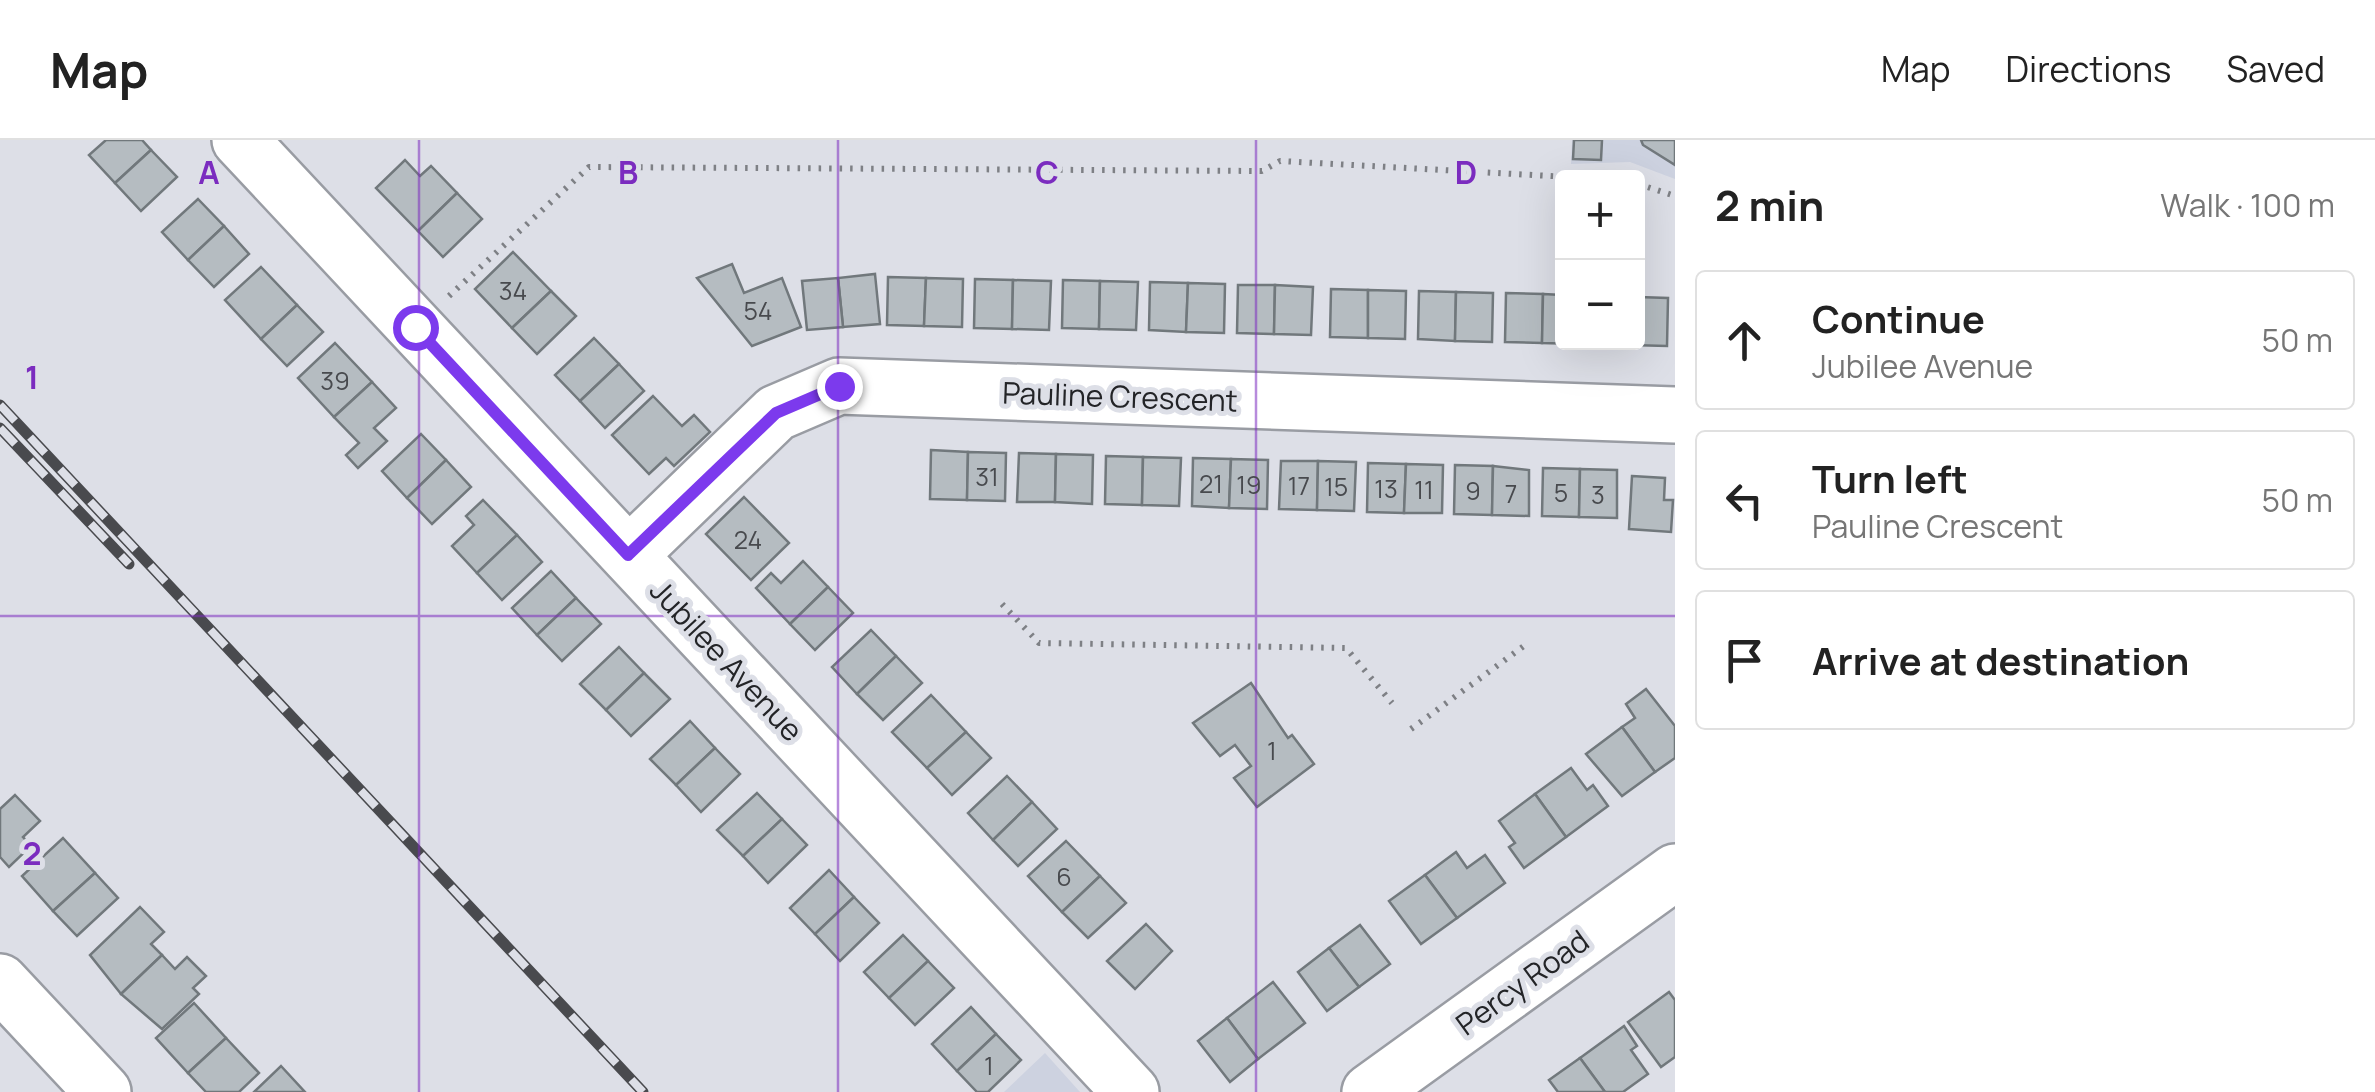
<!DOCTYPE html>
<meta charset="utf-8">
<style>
:root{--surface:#fff;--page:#f2f2f2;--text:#222;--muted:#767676;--line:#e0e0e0}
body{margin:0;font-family:Manrope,sans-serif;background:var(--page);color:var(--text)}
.controls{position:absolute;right:30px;top:30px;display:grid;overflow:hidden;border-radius:10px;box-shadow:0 10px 40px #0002}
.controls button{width:90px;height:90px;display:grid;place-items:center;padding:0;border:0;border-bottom:2px solid var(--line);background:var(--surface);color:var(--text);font:50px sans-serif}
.stop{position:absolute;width:30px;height:30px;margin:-22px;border:8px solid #7c3aed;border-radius:50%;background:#fff}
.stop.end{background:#7c3aed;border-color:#fff;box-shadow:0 2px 10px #0008}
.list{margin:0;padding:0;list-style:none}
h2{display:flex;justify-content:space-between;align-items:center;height:130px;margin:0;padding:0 40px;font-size:42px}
h2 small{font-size:32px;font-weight:400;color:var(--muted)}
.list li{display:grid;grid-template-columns:65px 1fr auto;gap:30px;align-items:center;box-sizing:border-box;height:140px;margin:0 20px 20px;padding:0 20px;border:2px solid var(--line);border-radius:10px}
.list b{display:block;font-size:38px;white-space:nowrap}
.list p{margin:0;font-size:32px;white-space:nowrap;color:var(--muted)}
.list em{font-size:32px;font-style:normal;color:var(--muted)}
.icon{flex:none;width:55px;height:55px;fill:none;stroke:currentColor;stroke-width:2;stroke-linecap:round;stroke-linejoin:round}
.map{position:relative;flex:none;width:1675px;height:952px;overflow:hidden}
header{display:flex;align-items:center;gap:60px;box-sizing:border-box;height:140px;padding:0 50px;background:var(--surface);border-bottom:2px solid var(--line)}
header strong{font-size:48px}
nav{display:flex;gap:55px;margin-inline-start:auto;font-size:35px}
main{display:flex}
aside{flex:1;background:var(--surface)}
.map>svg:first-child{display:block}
.built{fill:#cdd2e0}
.building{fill:#b5bcc1;stroke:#71787c;stroke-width:2.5}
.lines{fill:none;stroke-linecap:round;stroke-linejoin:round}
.minor-casing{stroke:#999ca3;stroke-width:60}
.path{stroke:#7e8085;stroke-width:6;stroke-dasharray:2.5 8;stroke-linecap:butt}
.minor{stroke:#fff;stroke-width:55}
.rail-casing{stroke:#494a4e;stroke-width:11}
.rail{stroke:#dddfe7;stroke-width:8;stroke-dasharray:22;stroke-linecap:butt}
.route{stroke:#7c3aed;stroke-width:12}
.grid{fill:none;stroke:#7b2cbf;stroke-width:2.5;stroke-opacity:0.55}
.labels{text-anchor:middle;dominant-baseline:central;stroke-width:10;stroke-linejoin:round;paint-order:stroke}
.number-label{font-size:25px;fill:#484a4e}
.street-label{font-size:30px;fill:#232427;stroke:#dddfe7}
.grid-label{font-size:32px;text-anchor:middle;font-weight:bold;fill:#7b2cbf;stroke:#dddfe7;stroke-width:10;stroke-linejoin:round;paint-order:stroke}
</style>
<header>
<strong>Map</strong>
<nav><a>Map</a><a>Directions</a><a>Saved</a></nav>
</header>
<main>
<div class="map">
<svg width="1675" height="952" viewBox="0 0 1675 952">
<rect width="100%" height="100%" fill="#dddfe7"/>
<g class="built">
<path d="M 1572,0 L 1675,0 L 1675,39 L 1630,22 L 1571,24 Z"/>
<path d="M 1045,913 L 1080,952 L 1004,952 Z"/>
</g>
<g class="building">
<path d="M 106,0 L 142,0 L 151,10 L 115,43 L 89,15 Z"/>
<path d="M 1574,0 L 1602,0 L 1601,20 L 1573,19 Z"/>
<path d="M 1641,0 L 1675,0 L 1675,25 L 1643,5 Z"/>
<path d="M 151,10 L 177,37 L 141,71 L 115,43 Z"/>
<path d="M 405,20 L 420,36 L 431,26 L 457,53 L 418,91 L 376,48 Z"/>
<path d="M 457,53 L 482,79 L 443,117 L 418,91 Z"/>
<path d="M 198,59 L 224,86 L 188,120 L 162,92 Z"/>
<path d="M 224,86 L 249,114 L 214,147 L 188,120 Z"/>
<path d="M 513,112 L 551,151 L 512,188 L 475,149 Z"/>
<path d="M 732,124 L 744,153 L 782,138 L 801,187 L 752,206 L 697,138 Z"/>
<path d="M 261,127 L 297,165 L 261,199 L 225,160 Z"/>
<path d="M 875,134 L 880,184 L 843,187 L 838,138 Z"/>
<path d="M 888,137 L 926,138 L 924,186 L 887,185 Z"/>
<path d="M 838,138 L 843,187 L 807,190 L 802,141 Z"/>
<path d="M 926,138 L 963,139 L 962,187 L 924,186 Z"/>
<path d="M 975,139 L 1013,140 L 1012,189 L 974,188 Z"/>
<path d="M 1013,140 L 1051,141 L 1049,190 L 1012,189 Z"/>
<path d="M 1063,140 L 1100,141 L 1099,189 L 1062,188 Z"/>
<path d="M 1100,141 L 1138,142 L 1136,190 L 1099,189 Z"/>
<path d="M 1150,142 L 1188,143 L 1186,192 L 1149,190 Z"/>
<path d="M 1188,143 L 1225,144 L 1224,193 L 1186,192 Z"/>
<path d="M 1238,145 L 1275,145 L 1274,194 L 1237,193 Z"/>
<path d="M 1275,145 L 1313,147 L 1311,195 L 1274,194 Z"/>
<path d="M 1331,149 L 1368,150 L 1368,198 L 1330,197 Z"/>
<path d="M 1368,150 L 1406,151 L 1405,199 L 1368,198 Z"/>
<path d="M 551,151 L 576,176 L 537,214 L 512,188 Z"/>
<path d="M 1419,151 L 1456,152 L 1455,201 L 1418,199 Z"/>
<path d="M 1456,152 L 1493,153 L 1492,202 L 1455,201 Z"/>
<path d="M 1506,153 L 1543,154 L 1542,203 L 1505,202 Z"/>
<path d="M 1543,154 L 1562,155 L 1562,202 L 1580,204 L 1542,203 Z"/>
<path d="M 1638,157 L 1668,158 L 1667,206 L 1629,205 L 1638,202 Z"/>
<path d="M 297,165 L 323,192 L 287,226 L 261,199 Z"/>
<path d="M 594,198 L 619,224 L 580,261 L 555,235 Z"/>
<path d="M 335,203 L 372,242 L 334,277 L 298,238 Z"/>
<path d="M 619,224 L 644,251 L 605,288 L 580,261 Z"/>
<path d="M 372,242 L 396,268 L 374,288 L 387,301 L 358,328 L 346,315 L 359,303 L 334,277 Z"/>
<path d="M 653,256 L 682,286 L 694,275 L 710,292 L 674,326 L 666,318 L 649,334 L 612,295 Z"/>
<path d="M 421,294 L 446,320 L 407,358 L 382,331 Z"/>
<path d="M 931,310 L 968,312 L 967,360 L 930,359 Z"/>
<path d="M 968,312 L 1006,313 L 1005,361 L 967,360 Z"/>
<path d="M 1019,313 L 1056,314 L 1055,362 L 1017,362 Z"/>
<path d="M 1056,314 L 1093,315 L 1092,364 L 1055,362 Z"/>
<path d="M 1106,316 L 1143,317 L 1142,365 L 1105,364 Z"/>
<path d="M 1143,317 L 1181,318 L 1179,366 L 1142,365 Z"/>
<path d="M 1193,318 L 1231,319 L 1229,368 L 1192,366 Z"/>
<path d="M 1231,319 L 1268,320 L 1267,369 L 1229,368 Z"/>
<path d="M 446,320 L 471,347 L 432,384 L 407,358 Z"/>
<path d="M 1281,321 L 1318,321 L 1317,370 L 1279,369 Z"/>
<path d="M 1318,321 L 1356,322 L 1354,371 L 1317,370 Z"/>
<path d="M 1368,323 L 1406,324 L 1404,373 L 1367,372 Z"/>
<path d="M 1406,324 L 1443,325 L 1442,373 L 1404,373 Z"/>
<path d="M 1455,325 L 1493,326 L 1492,375 L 1454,374 Z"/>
<path d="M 1493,326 L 1529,330 L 1529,376 L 1492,375 Z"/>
<path d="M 1543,328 L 1580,329 L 1579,377 L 1542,376 Z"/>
<path d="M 1580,329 L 1617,330 L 1617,378 L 1579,377 Z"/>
<path d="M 1632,336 L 1665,338 L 1664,360 L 1673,360 L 1671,392 L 1629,389 Z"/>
<path d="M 744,357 L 789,403 L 751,440 L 706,394 Z"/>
<path d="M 483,360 L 517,395 L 477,433 L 452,406 L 474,385 L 466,376 Z"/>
<path d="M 517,395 L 542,422 L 502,460 L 477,433 Z"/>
<path d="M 803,421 L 828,447 L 790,484 L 756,448 L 771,433 L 781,443 Z"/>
<path d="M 551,431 L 576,458 L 537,495 L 512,468 Z"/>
<path d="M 828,447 L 853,473 L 815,510 L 790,484 Z"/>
<path d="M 576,458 L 601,484 L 562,521 L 537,495 Z"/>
<path d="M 871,490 L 896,516 L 857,554 L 832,527 Z"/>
<path d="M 619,507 L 644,533 L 606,570 L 580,544 Z"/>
<path d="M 896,516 L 922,543 L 883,580 L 857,554 Z"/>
<path d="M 644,533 L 670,559 L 631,596 L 606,570 Z"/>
<path d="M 1251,543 L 1288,598 L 1292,595 L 1314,624 L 1257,667 L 1234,638 L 1251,626 L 1235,605 L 1220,616 L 1193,583 Z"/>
<path d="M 1646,549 L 1675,586 L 1675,618 L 1655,632 L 1622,587 L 1635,578 L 1626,564 Z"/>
<path d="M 931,555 L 966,592 L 927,628 L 892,592 Z"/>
<path d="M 690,581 L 715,608 L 676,645 L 650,619 Z"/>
<path d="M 1622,587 L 1655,632 L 1622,656 L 1586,614 Z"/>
<path d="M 966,592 L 991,618 L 952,655 L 927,628 Z"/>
<path d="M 715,608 L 740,634 L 701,672 L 676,645 Z"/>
<path d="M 1571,628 L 1587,650 L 1593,645 L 1608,666 L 1566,697 L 1535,654 Z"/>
<path d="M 1007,636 L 1032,662 L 993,700 L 968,673 Z"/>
<path d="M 757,653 L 782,679 L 743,716 L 717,690 Z"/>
<path d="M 1535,654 L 1566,697 L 1524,728 L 1509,707 L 1515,703 L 1499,681 Z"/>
<path d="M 15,655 L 40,681 L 23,697 L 31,706 L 9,727 L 0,717 L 0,669 Z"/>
<path d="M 1032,662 L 1057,689 L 1018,726 L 993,700 Z"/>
<path d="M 782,679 L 807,705 L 768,743 L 743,716 Z"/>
<path d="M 63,698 L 95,733 L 53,771 L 22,736 Z"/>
<path d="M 1066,701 L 1100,736 L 1062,772 L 1028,736 Z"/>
<path d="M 1456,712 L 1467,728 L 1485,715 L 1505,743 L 1457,778 L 1425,735 Z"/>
<path d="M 829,730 L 854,757 L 815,794 L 790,768 Z"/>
<path d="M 95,733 L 118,758 L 77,796 L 53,771 Z"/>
<path d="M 1425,735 L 1457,778 L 1421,804 L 1389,761 Z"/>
<path d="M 1100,736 L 1126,763 L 1088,798 L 1062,772 Z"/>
<path d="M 854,757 L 879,783 L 840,821 L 815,794 Z"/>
<path d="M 140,767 L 164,792 L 151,804 L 162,815 L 121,854 L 90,815 Z"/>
<path d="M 1146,784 L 1172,811 L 1135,849 L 1107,821 Z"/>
<path d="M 1360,785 L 1390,824 L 1359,847 L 1329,808 Z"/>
<path d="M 903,795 L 928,821 L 889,858 L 864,832 Z"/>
<path d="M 1329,808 L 1359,847 L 1327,871 L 1298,832 Z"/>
<path d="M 162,815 L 175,829 L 187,817 L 206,836 L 193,848 L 199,854 L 162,889 L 121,854 Z"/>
<path d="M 928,821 L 954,848 L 915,885 L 889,858 Z"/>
<path d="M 1273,842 L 1305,883 L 1258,919 L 1227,878 Z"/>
<path d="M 1669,852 L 1675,860 L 1675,917 L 1661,927 L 1628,882 Z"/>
<path d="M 194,863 L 226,898 L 188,933 L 156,898 Z"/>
<path d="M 971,867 L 996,894 L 957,931 L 932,904 Z"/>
<path d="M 1227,878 L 1258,919 L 1230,942 L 1198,901 Z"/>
<path d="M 1624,886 L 1637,906 L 1631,910 L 1648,934 L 1623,952 L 1605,952 L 1580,918 Z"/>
<path d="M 996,894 L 1021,920 L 988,952 L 977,952 L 957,931 Z"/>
<path d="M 226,898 L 259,933 L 239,952 L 206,952 L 188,933 Z"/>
<path d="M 1580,918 L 1605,952 L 1558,952 L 1549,940 Z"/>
<path d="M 281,926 L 305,952 L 254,952 Z"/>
</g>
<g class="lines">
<defs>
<g id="minor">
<path d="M 240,0 L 1131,952"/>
<path d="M 629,415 L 776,273 L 839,246 L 1675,275"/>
<path d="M 0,842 L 103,952"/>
<path d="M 1370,952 L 1675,732"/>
</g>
</defs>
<use href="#minor" class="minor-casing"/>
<g class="path">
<path d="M 1638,44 L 1675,56"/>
<path d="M 449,156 L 589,27 L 1262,31 L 1280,21 L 1587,38"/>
<path d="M 1002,464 L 1039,503 L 1346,508 L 1392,563"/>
<path d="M 1411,589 L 1528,503"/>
</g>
<use href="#minor" class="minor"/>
<defs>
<g id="rail">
<path d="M 0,265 L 643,952"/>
<path d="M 0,288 L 129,424"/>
</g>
</defs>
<use href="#rail" class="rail-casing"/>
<use href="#rail" class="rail"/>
</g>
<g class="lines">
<path class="route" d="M 415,187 L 628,415 L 776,273 L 839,246"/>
</g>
<path class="grid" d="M 419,0 L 419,952M 838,0 L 838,952M 1256,0 L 1256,952M 0,476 L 1675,476"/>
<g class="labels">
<g class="number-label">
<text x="513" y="150">34</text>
<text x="758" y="170">54</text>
<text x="335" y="240">39</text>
<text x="987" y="336">31</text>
<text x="1211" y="343">21</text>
<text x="1249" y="344">19</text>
<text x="1299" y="345">17</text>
<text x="1336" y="346">15</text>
<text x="1386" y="348">13</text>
<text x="1424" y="349">11</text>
<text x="1473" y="350">9</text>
<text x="1561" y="352">5</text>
<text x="1511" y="353">7</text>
<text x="1598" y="354">3</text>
<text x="748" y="399">24</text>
<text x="1272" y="610">1</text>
<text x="1064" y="736">6</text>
<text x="989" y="925">1</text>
</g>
<g class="street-label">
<text transform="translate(1120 256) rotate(2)">Pauline Crescent</text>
<text transform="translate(727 520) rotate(47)">Jubilee Avenue</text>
<text transform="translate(1522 842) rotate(-36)">Percy Road</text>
</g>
</g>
<g class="grid-label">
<text x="209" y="44">A</text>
<text x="628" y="44">B</text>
<text x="1047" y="44">C</text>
<text x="1466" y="44">D</text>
<text x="32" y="249">1</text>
<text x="32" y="725">2</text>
</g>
</svg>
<div class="controls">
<button>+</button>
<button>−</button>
</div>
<div class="stop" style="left:415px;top:187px"></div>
<div class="stop end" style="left:839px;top:246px"></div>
</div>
<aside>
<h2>2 min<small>Walk · 100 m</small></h2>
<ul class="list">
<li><svg class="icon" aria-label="ahead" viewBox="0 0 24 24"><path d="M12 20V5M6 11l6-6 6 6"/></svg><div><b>Continue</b><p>Jubilee Avenue</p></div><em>50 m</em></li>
<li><svg class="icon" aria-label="left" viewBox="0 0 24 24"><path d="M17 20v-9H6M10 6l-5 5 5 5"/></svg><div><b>Turn left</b><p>Pauline Crescent</p></div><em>50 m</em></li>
<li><svg class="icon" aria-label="arrive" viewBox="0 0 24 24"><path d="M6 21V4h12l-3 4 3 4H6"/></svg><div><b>Arrive at destination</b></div></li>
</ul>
</aside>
</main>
